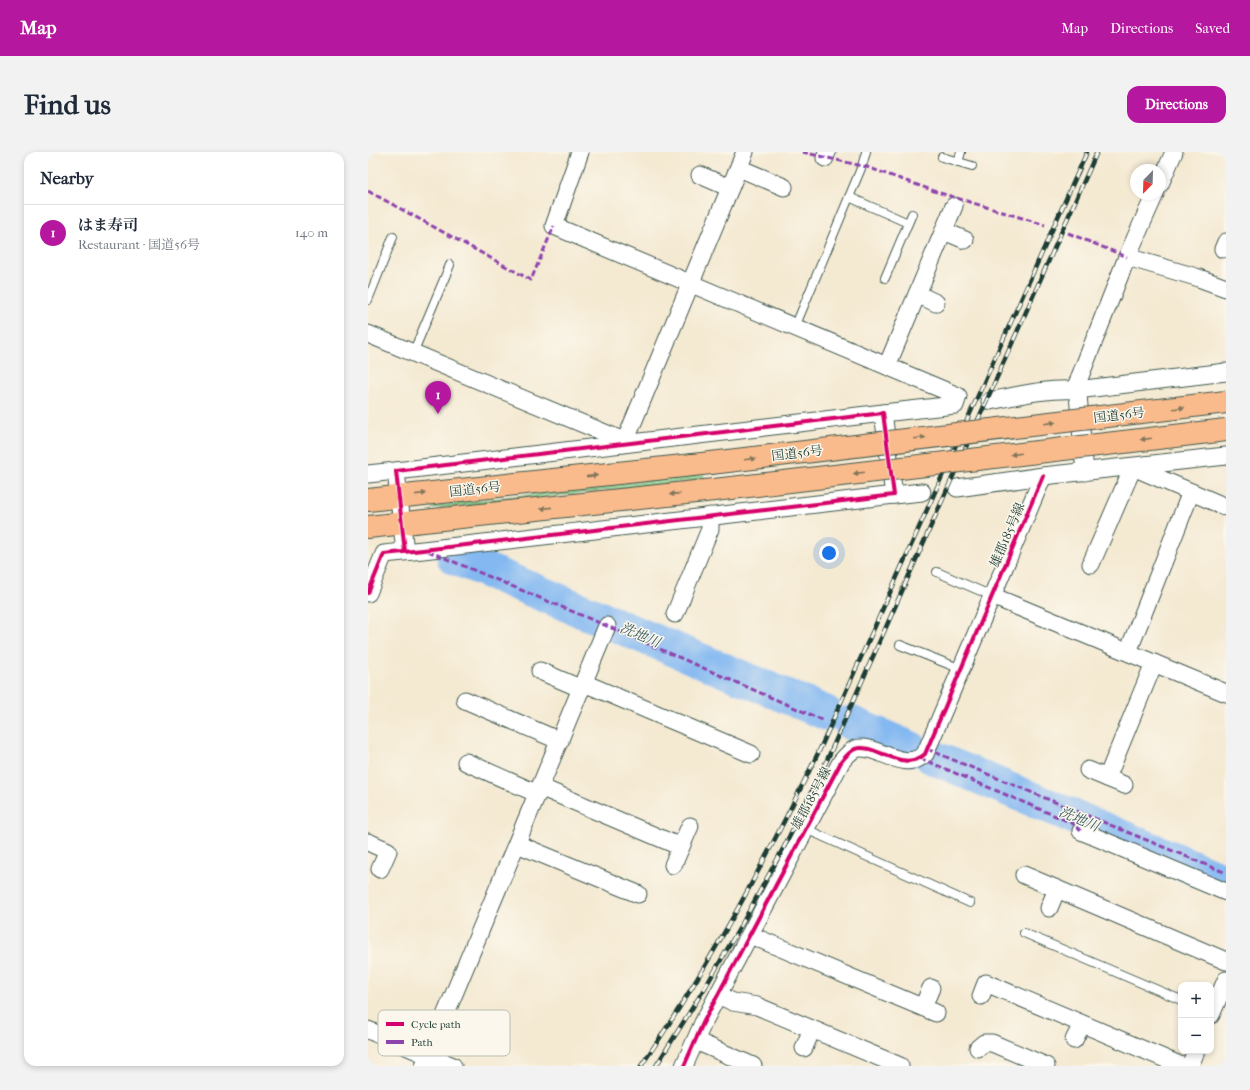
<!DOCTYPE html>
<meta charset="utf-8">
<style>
:root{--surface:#fff;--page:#f2f2f3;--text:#1f2937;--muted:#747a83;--line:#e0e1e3;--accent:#b5179e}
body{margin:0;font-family:"IM FELL French Canon","Noto Serif JP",serif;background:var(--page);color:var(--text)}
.controls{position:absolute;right:12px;bottom:12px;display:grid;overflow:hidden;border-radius:8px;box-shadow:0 2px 6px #0003}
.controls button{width:36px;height:36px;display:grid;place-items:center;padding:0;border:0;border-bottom:1px solid var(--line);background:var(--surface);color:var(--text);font:20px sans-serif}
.compass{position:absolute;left:762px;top:12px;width:36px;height:36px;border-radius:50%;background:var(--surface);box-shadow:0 2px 6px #0003;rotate:203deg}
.you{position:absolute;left:461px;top:401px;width:14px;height:14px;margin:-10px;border:3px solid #fff;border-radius:50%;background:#1a73e8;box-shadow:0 0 0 6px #1a73e833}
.badge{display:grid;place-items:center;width:26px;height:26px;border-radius:50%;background:var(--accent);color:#fff;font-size:13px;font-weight:700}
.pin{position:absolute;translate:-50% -33px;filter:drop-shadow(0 1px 2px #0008)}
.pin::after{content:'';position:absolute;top:21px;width:14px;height:12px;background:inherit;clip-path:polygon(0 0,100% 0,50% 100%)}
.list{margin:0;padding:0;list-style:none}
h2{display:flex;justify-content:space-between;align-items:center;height:52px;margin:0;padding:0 16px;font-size:17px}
h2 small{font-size:13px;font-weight:400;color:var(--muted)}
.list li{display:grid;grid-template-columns:26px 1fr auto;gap:12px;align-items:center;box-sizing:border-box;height:56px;padding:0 16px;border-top:1px solid var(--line)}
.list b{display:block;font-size:15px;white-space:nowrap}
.list p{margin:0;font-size:13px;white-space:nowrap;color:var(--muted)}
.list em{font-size:13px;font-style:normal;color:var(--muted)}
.map{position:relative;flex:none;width:858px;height:914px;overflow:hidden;border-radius:12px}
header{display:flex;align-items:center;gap:24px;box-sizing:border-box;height:56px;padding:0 20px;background:var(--accent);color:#fff}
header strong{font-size:19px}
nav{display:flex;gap:22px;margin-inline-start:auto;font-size:14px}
.intro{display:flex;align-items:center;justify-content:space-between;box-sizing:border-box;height:96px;padding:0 24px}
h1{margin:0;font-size:28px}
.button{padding:10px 18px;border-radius:12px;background:var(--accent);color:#fff;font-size:14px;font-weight:700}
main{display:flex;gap:24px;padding:0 24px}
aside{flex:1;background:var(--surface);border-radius:12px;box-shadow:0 2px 6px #0003}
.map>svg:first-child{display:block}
.grass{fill:url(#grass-dots);stroke:#548660}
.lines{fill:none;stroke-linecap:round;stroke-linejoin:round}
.river{stroke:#83b8f1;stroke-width:35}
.service-casing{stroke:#3f574c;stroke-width:10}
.minor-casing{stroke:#3f574c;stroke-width:19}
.trunk-casing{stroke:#3f574c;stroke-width:24}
.service{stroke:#fff;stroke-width:8}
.minor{stroke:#fff;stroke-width:17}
.trunk{stroke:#fabb8c;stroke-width:22}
.rail-casing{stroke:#1f3d34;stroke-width:4.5}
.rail{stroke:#fbf7ec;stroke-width:3;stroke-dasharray:9;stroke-linecap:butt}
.trunk-bridge-casing{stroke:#3f574c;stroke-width:24;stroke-linecap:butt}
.trunk-bridge{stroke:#fabb8c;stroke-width:22}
.quiet{stroke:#8e44ad;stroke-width:3;stroke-dasharray:6 3;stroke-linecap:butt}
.cycleway-casing{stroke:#fbf7ec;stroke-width:6}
.cycleway{stroke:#d6006c;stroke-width:4}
.oneway{fill:#82765c}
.labels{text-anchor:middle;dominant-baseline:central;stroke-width:3;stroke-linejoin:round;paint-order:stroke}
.street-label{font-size:13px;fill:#1f3d34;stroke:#fbf7ec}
.water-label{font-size:14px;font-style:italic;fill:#385c63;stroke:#fbf7ec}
.key{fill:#fbf7ec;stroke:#b9bfb5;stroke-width:1}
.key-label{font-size:11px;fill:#1f3d34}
</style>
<header>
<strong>Map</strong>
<nav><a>Map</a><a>Directions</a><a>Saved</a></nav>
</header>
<div class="intro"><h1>Find us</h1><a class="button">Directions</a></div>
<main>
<aside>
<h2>Nearby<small></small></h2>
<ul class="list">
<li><span class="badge">1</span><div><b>はま寿司</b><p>Restaurant · 国道56号</p></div><em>140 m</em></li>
</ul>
</aside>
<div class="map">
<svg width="858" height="914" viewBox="0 0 858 914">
<defs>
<pattern id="grass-dots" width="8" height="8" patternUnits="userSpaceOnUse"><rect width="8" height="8" fill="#89d08b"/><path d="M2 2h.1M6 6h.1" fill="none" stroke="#6faa72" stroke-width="1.8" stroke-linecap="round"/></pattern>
</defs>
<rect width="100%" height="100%" fill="#fbf7ec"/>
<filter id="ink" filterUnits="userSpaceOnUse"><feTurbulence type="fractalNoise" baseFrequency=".025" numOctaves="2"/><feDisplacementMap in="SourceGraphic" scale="8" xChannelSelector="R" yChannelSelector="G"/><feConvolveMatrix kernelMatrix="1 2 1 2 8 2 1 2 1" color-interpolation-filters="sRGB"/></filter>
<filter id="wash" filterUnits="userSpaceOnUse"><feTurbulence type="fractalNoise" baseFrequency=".012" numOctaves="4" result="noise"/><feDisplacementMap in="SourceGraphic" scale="16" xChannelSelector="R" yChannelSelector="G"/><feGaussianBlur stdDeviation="0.9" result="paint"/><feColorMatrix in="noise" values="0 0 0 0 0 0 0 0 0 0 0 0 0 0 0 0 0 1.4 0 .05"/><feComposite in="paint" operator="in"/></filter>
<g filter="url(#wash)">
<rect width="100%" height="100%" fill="#f4e9d1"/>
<path class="grass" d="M 333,322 L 336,323 L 335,327 L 331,328 L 100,354 L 65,357 L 64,356 L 65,354 Z"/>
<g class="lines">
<g class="river">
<path d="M 86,405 L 458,561"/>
<path d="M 483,571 L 544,597"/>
<path d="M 564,605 L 858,729"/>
</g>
</g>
</g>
<g filter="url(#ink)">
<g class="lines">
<defs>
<g id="service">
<path d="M 574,5 L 604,14"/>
<path d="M 590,10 L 593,0"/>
<path d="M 481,45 L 540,71"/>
<path d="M 517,126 L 544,62"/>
<path d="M 0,148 L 25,85"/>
<path d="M 427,175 L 494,14 L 498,0"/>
<path d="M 45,201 L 82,113"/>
<path d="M 569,420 L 624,444"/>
<path d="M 532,493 L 593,517"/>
<path d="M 438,677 L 602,751"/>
<path d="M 656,781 L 813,848"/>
</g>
<g id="minor">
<path d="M 212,0 L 186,74 L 590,244 L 587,253 L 515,261"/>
<path d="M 457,6 L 459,0"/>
<path d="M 371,16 L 416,35"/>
<path d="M 332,23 L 362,36"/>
<path d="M 792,32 L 806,0"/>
<path d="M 576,79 L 597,88"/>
<path d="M 855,97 L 858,90"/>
<path d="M 759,105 L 828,125 L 858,136"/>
<path d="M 549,142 L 568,151"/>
<path d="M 0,182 L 256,289"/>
<path d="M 519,214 L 586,54"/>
<path d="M 622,249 C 651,243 680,236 709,238 L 858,220"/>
<path d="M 256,292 L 377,0"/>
<path d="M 717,320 L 709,232 L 759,105 L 787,42"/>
<path d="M 0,322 L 28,319"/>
<path d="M 589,336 L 675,324 L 858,304"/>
<path d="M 526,343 L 554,340"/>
<path d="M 723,412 L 765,315 L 858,355"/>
<path d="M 0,441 L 16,402 L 55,398 L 526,343 L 515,261 L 28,319 L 37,400"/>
<path d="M 624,444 L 858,541"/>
<path d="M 307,462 L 342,377 L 342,364"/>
<path d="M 760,500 L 823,340"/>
<path d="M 172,519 L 214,537"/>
<path d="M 216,531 L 383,602"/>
<path d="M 97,548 L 192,589"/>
<path d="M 98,610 L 170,642"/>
<path d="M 720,618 L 756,633"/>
<path d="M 739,626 L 786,511"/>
<path d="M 172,635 L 313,695"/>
<path d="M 713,679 L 858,740"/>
<path d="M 0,690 L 20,699 L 12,717"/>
<path d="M 149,692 L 270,742"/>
<path d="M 305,713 L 322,674"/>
<path d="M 656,723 L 858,809"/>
<path d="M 681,756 L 689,737"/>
<path d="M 382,783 L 568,861"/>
<path d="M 350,843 L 365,850 L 389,854 L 532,914"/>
<path d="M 613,844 L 618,831 L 814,914"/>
<path d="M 555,855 L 563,836"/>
<path d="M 843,863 L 858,828"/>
<path d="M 0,878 L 85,914"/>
<path d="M 706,888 L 714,872"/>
<path d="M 328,889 L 385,914"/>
<path d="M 436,896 L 444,877"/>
<path d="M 610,896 L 616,891 L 624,891 L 678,914"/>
<path d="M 56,914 L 239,474"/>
<path d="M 316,914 L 335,871 L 473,610 C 477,605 481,600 487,597 C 507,590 535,622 557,602 L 675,324"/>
<path d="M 822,914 L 828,899"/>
</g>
<g id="trunk">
<path d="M 0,348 L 343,311"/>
<path d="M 0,375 L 346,338"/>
</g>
</defs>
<use href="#service" class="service-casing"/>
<use href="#minor" class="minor-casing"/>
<use href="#trunk" class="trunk-casing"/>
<use href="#service" class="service"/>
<use href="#minor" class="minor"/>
<use href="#trunk" class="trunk"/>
<defs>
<g id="rail">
<path d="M 273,914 C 342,814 399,706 452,597 L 719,0"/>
<path d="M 288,914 L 338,834 L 376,768 L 416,695 L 459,608 L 729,0"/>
</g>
</defs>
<use href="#rail" class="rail-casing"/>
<use href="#rail" class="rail"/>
<defs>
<g id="trunk-bridge">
<path d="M 343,311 L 858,250"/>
<path d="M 346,338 L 858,278"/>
</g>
</defs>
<use href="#trunk-bridge" class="trunk-bridge-casing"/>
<use href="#trunk-bridge" class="trunk-bridge"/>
<g class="quiet">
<path d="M 434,0 L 499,15 L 569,40 L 677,73"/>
<path d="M 0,39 L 163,128 L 186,74"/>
<path d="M 700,81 L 759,105"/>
<path d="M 60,399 L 239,474 L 457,569"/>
<path d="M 559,597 L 858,721"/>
<path d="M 552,606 L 704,671 L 713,679"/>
</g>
<defs>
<g id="cycleway">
<path d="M 0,441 L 16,402 L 55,398 L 526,343 L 515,261 L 28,319 L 37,400"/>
<path d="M 316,914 L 335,871 L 473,610 C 477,605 481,600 487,597 C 507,590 535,622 557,602 L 675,324"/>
</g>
</defs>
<use href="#cycleway" class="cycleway-casing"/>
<use href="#cycleway" class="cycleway"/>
</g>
<defs><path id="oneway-solid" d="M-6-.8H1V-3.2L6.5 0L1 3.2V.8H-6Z"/></defs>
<g class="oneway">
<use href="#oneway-solid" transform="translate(811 256) rotate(-7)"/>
<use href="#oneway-solid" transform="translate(682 271) rotate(-7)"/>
<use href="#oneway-solid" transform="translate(552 286) rotate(-7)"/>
<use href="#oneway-solid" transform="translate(778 287) rotate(173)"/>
<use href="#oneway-solid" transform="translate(648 302) rotate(173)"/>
<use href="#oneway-solid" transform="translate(382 307) rotate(-7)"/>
<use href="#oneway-solid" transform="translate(491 321) rotate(173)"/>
<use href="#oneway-solid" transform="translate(224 324) rotate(-6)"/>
<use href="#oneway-solid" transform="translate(53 342) rotate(-6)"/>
<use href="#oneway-solid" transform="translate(307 342) rotate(174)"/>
<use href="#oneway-solid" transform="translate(178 356) rotate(174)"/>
</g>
</g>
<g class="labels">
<g class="street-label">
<text transform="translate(751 263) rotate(-7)">国道56号</text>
<text transform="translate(429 301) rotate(-7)">国道56号</text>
<text transform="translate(107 337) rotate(-6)">国道56号</text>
<text transform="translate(639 383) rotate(-67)">雄郡185号線</text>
<text transform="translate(443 646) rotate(-62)">雄郡185号線</text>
</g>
<g class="water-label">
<text transform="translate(272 483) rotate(23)">洗地川</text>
<text transform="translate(711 667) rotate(23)">洗地川</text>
</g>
</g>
<rect x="10" y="858" width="132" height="46" rx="6" class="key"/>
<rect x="18" y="870" width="18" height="4" fill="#d6006c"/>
<rect x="18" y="888" width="18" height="4" fill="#8e44ad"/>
<g class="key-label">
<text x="43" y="876">Cycle path</text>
<text x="43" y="894">Path</text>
</g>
</svg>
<div class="controls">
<button>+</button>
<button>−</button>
</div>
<svg class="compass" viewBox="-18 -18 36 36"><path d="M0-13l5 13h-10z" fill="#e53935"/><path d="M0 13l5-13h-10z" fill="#747a83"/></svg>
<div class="you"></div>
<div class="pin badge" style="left:70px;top:262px">1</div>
</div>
</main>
